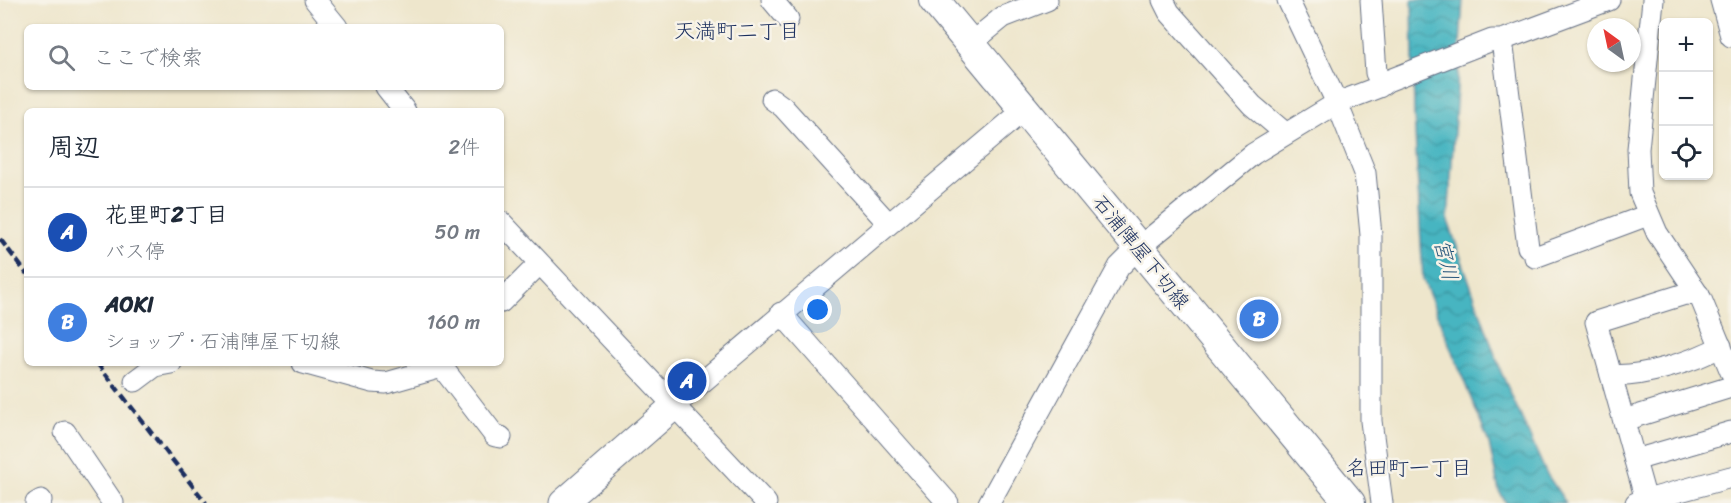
<!DOCTYPE html>
<html lang="ja">
<meta charset="utf-8">
<style>
:root{--surface:#fff;--page:#f2f2f3;--text:#1f2937;--muted:#747a83;--line:#e0e1e3;--accent:#b5179e}
body{margin:0;font-family:Sriracha,"Klee One",sans-serif;background:var(--page);color:var(--text)}
.controls{position:absolute;right:18px;top:18px;display:grid;overflow:hidden;border-radius:9px;box-shadow:0 2px 4px #0004}
.controls button{width:54px;height:54px;display:grid;place-items:center;padding:0;border:0;border-bottom:2px solid var(--line);background:var(--surface);color:var(--text);font:30px sans-serif}
.compass{position:absolute;left:1587px;top:18px;width:54px;height:54px;border-radius:50%;background:var(--surface);box-shadow:0 2px 4px #0004;rotate:327deg}
.you{position:absolute;left:818px;top:310px;width:21px;height:21px;margin:-15px;border:4px solid #fff;border-radius:50%;background:#1a73e8;box-shadow:0 0 0 9px #1a73e833}
.badge{display:grid;place-items:center;width:39px;height:39px;border-radius:50%;background:var(--accent);color:#fff;font-size:20px;font-weight:700}
.pin{position:absolute;translate:-50% -50%;border:3px solid #fff;box-shadow:0 2px 6px #0006}
.list{margin:0;padding:0;list-style:none}
h2{display:flex;justify-content:space-between;align-items:center;height:78px;margin:0;padding:0 24px;font-size:26px}
h2 small{font-size:20px;font-weight:400;color:var(--muted)}
.list li{display:grid;grid-template-columns:39px 1fr auto;gap:18px;align-items:center;box-sizing:border-box;height:90px;padding:0 24px;border-top:2px solid var(--line)}
.list b{display:block;font-size:22px;white-space:nowrap}
.list p{margin:0;font-size:20px;white-space:nowrap;color:var(--muted)}
.list em{font-size:20px;font-style:normal;color:var(--muted)}
.icon{flex:none;width:33px;height:33px;fill:none;stroke:currentColor;stroke-width:2;stroke-linecap:round;stroke-linejoin:round}
.map{position:relative;flex:none;width:1731px;height:503px;overflow:hidden}
.search{position:absolute;background:var(--surface);box-shadow:0 2px 4px #0004;left:24px;top:24px;width:480px;height:66px;display:flex;align-items:center;gap:15px;box-sizing:border-box;padding:0 21px;border-radius:9px;color:var(--muted);font-size:22px}
.panel{position:absolute;background:var(--surface);box-shadow:0 2px 4px #0004;left:24px;top:108px;width:480px;height:258px;border-radius:9px}
.map>svg:first-child{display:block}
.water{fill:url(#water-waves);stroke:#317290;stroke-width:1.5}
.lines{fill:none;stroke-linecap:round;stroke-linejoin:round}
.minor-casing{stroke:#656f84;stroke-width:23}
.tertiary-casing{stroke:#656f84;stroke-width:29}
.secondary-casing{stroke:#656f84;stroke-width:32}
.minor{stroke:#fff;stroke-width:21}
.tertiary{stroke:#fff;stroke-width:27}
.secondary{stroke:#fff;stroke-width:30}
.rail{stroke:#1b2f5e;stroke-width:4.5;stroke-dasharray:9 4.5;stroke-linecap:butt}
.labels{text-anchor:middle;dominant-baseline:central;stroke-width:5;stroke-linejoin:round;paint-order:stroke}
.street-label{font-size:20px;fill:#1b2f5e;stroke:#f7f3e8}
.neighbourhood-label{font-size:21px;fill:#1b2f5e;stroke:#f7f3e8}
.water-label{font-size:21px;font-style:italic;fill:#28577c;stroke:#f7f3e8}
</style>
<div class="map">
<svg width="1731" height="503" viewBox="0 0 1731 503">
<defs>
<pattern id="water-waves" width="16" height="10" patternUnits="userSpaceOnUse" patternTransform="scale(1.5)"><rect width="16" height="10" fill="#47b5c1"/><path d="M0 5q4-4 8 0t8 0" fill="none" stroke="#3a94a0"/></pattern>
</defs>
<rect width="100%" height="100%" fill="#f7f3e8"/>
<filter id="ink" filterUnits="userSpaceOnUse"><feTurbulence type="fractalNoise" baseFrequency=".0167" numOctaves="2"/><feDisplacementMap in="SourceGraphic" scale="12" xChannelSelector="R" yChannelSelector="G"/><feConvolveMatrix kernelMatrix="1 2 1 2 8 2 1 2 1" color-interpolation-filters="sRGB"/></filter>
<filter id="wash" filterUnits="userSpaceOnUse"><feTurbulence type="fractalNoise" baseFrequency=".008" numOctaves="4" result="noise"/><feDisplacementMap in="SourceGraphic" scale="24" xChannelSelector="R" yChannelSelector="G"/><feGaussianBlur stdDeviation="1.35" result="paint"/><feColorMatrix in="noise" values="0 0 0 0 0 0 0 0 0 0 0 0 0 0 0 0 0 1.4 0 .05"/><feComposite in="paint" operator="in"/></filter>
<g filter="url(#wash)">
<rect width="100%" height="100%" fill="#eee6cc"/>
<path class="water" d="M 1412,0 L 1463,0 L 1448,221 L 1501,372 L 1546,473 L 1566,503 L 1506,503 L 1499,491 L 1489,443 L 1423,279 L 1414,114 Z"/>
</g>
<g filter="url(#ink)">
<g class="lines">
<defs>
<g id="minor">
<path d="M 315,0 L 337,27"/>
<path d="M 772,0 L 788,19"/>
<path d="M 1163,0 L 1169,12 L 1252,105 L 1285,133"/>
<path d="M 1288,0 L 1337,103 L 1365,173 L 1371,235 L 1371,421 L 1382,503"/>
<path d="M 1371,0 L 1376,73 L 1382,83"/>
<path d="M 1653,0 L 1638,149 L 1640,193 L 1657,233 L 1701,299 L 1731,372"/>
<path d="M 1721,0 L 1731,36"/>
<path d="M 1502,40 L 1528,247"/>
<path d="M 970,44 L 1003,17 L 1047,0"/>
<path d="M 386,87 L 405,111"/>
<path d="M 772,99 L 783,107 L 888,223"/>
<path d="M 501,222 L 766,503"/>
<path d="M 1535,257 L 1648,215"/>
<path d="M 501,302 L 538,265"/>
<path d="M 781,313 L 948,503"/>
<path d="M 303,363 L 372,382 L 386,383 L 442,367 L 495,436 L 501,437"/>
<path d="M 1611,375 C 1640,378 1696,361 1721,346"/>
<path d="M 135,381 L 155,366 L 171,363"/>
<path d="M 674,406 L 1025,109"/>
<path d="M 1624,420 L 1731,387"/>
<path d="M 65,432 L 113,503"/>
<path d="M 1635,460 L 1731,432"/>
<path d="M 1646,500 L 1596,322 L 1685,294 L 1699,295"/>
<path d="M 36,503 L 41,500"/>
<path d="M 989,503 L 1119,267 L 1137,249 L 1253,154 L 1337,103 L 1379,87 L 1387,81 L 1492,40 L 1502,40 L 1609,0"/>
<path d="M 1636,503 L 1731,477"/>
</g>
<path id="tertiary" d="M 563,503 L 674,406"/>
<path id="secondary" d="M 934,0 L 1350,503"/>
</defs>
<use href="#minor" class="minor-casing"/>
<use href="#tertiary" class="tertiary-casing"/>
<use href="#secondary" class="secondary-casing"/>
<use href="#minor" class="minor"/>
<use href="#tertiary" class="tertiary"/>
<use href="#secondary" class="secondary"/>
<g class="rail">
<path d="M 0,239 L 27,274"/>
<path d="M 97,363 L 206,503"/>
</g>
</g>
</g>
<g class="labels">
<g class="street-label">
<text transform="translate(1141 252) rotate(51)">石浦陣屋下切線</text>
</g>
<g class="neighbourhood-label">
<text x="737" y="31">天満町二丁目</text>
<text x="1409" y="468">名田町一丁目</text>
</g>
<g class="water-label">
<text transform="translate(1446 260) rotate(77)">宮川</text>
</g>
</g>
</svg>
<div class="controls">
<button>+</button>
<button>−</button>
<button><svg class="icon" aria-label="locate" viewBox="0 0 24 24"><circle cx="12" cy="12" r="6"/><path d="M12 2v4M12 18v4M2 12h4M18 12h4"/></svg></button>
</div>
<svg class="compass" viewBox="-18 -18 36 36"><path d="M0-13l5 13h-10z" fill="#e53935"/><path d="M0 13l5-13h-10z" fill="#747a83"/></svg>
<div class="you"></div>
<div class="pin badge" style="left:687px;top:381px;background:#1a4fb4">A</div>
<div class="pin badge" style="left:1259px;top:319px;background:#3f7fe0">B</div>
<div class="search"><svg class="icon" aria-label="search" viewBox="0 0 24 24"><circle cx="10" cy="10" r="6"/><path d="M15 15l6 6"/></svg>ここで検索</div>
<section class="panel">
<h2>周辺<small>2件</small></h2>
<ul class="list">
<li><span class="badge" style="background:#1a4fb4">A</span><div><b>花里町2丁目</b><p>バス停</p></div><em>50 m</em></li>
<li><span class="badge" style="background:#3f7fe0">B</span><div><b>AOKI</b><p>ショップ · 石浦陣屋下切線</p></div><em>160 m</em></li>
</ul>
</section>
</div>
